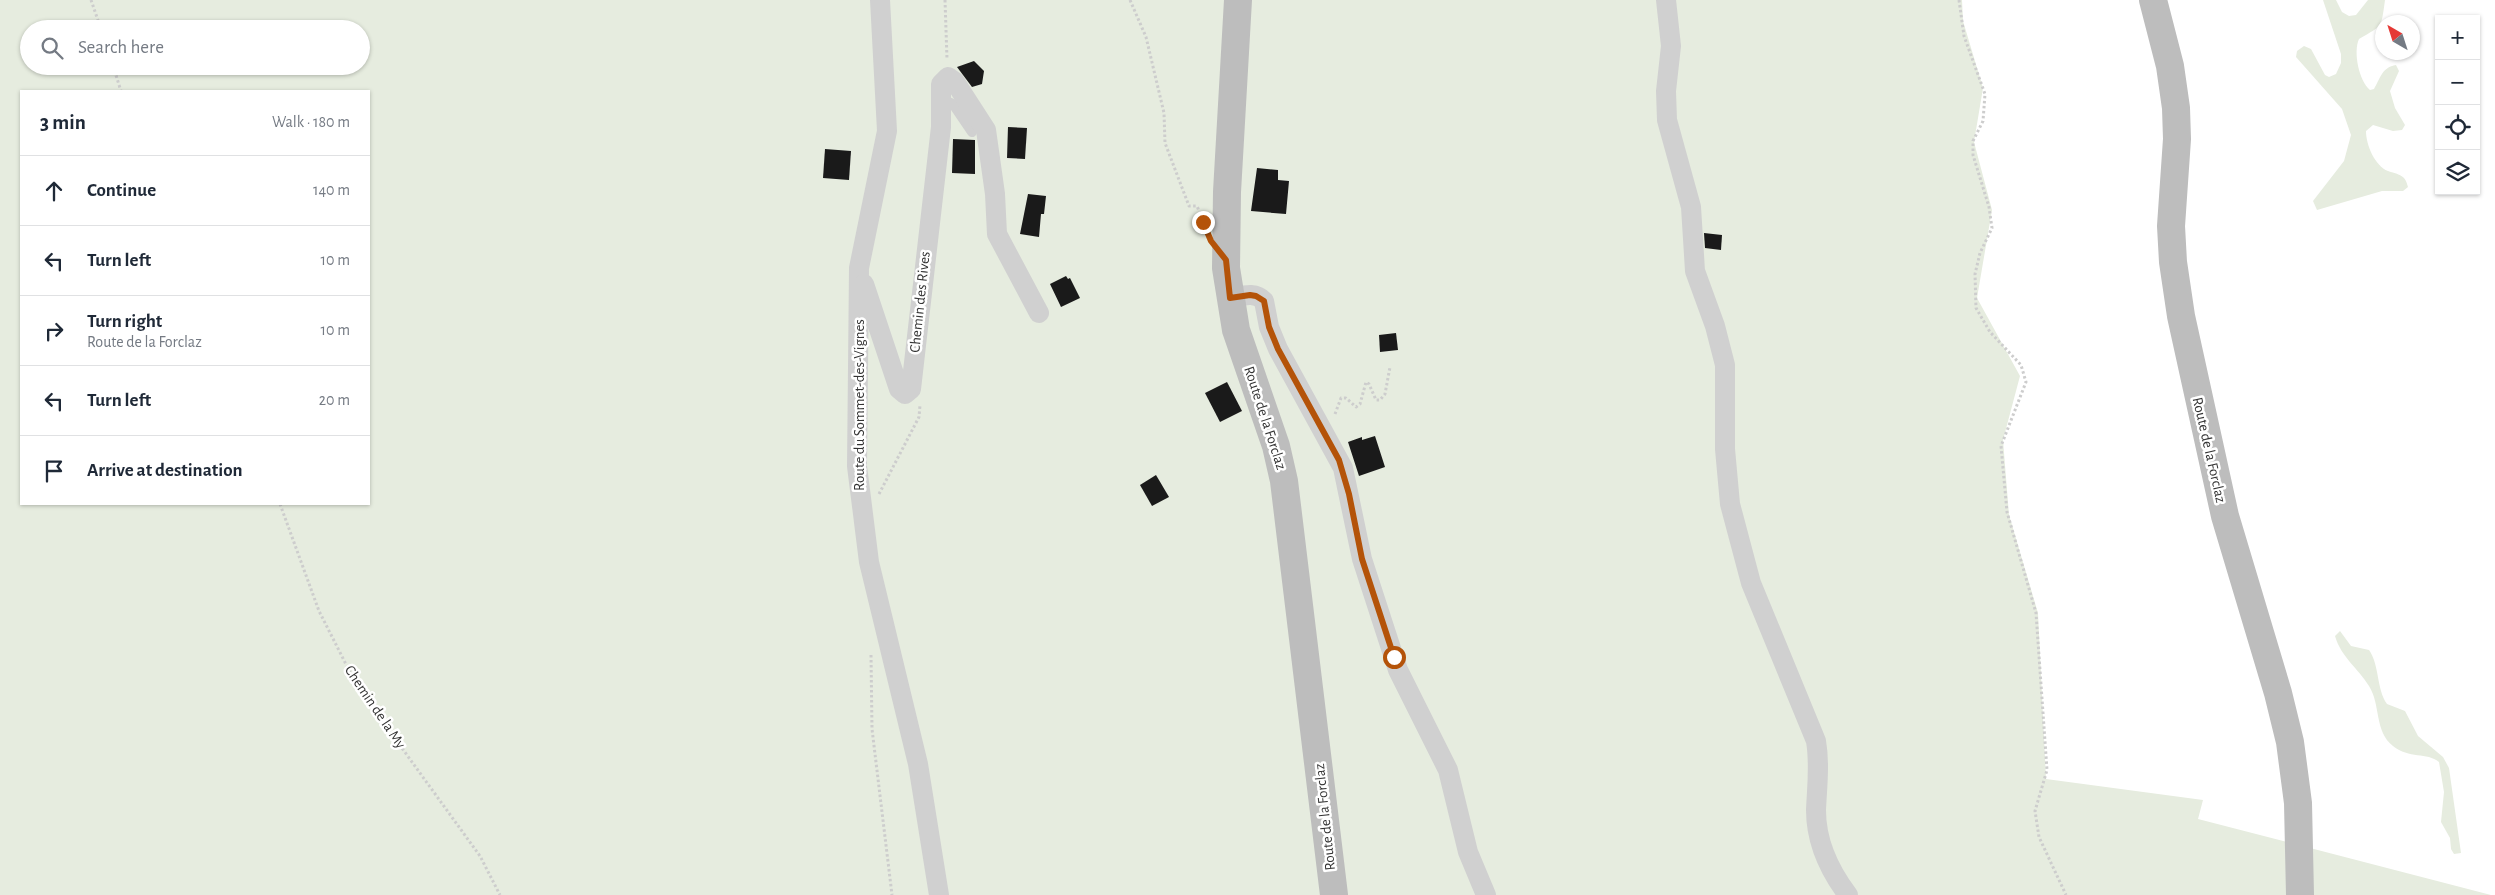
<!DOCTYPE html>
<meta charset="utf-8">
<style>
:root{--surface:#fff;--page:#f6f6f7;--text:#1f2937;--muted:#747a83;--line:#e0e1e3}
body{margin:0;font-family:"Alegreya Sans",sans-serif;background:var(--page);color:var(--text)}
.controls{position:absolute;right:15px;top:15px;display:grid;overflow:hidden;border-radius:0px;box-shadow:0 1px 4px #0004}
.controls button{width:45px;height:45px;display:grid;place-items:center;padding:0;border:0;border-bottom:1px solid var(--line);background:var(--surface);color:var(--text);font:25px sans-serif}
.compass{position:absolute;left:2375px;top:15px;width:45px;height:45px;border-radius:50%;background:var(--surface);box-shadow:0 1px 4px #0004;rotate:321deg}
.stop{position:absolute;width:15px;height:15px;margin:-11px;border:4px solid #b45309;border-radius:50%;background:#fff}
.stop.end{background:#b45309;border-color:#fff;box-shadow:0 1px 5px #0008}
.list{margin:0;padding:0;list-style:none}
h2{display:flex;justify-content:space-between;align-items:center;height:65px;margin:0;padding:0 20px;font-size:21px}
h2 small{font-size:16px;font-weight:400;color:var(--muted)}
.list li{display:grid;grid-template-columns:32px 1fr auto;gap:15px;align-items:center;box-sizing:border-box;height:70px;padding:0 20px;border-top:1px solid var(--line)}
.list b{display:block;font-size:19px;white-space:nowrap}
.list p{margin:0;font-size:16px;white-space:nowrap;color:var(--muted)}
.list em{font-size:16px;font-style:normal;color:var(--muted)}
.icon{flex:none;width:28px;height:28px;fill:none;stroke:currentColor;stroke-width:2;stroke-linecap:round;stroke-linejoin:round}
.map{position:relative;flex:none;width:2495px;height:895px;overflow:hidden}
.search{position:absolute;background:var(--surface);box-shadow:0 1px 4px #0004;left:20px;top:20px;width:350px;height:55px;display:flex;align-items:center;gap:12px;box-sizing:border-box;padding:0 18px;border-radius:28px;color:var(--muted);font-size:19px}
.panel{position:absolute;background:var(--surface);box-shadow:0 1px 4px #0004;left:20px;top:90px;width:350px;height:415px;border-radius:0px}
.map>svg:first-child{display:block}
.green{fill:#e6ecdf;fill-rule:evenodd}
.building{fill:#1a1a1a}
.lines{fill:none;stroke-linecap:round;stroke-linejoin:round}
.path{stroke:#cdcdcd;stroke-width:3;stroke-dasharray:2.5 2.5;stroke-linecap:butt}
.lane{stroke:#d0d0d0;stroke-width:10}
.street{stroke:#d0d0d0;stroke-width:20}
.secondary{stroke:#bdbdbd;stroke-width:28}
.route{stroke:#b45309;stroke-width:6}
.labels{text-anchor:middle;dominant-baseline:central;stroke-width:5;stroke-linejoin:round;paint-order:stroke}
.street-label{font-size:15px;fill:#333;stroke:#fff}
</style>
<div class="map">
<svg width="2495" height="895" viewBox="0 0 2495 895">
<rect width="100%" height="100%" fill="#fff"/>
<g class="green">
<path d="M 0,0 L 1962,0 L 1963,21 L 1983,88 L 1974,142 L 1992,210 L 1977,298 L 2020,376 L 2003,440 L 2009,515 L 2038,613 L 2046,779 L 2203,800 L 2198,819 L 2491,895 L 0,895 ZM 29,29 L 361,29 L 361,66 L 29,66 ZM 21,91 L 369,91 L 369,504 L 21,504 Z"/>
<path d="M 2323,0 L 2336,0 L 2342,12 L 2349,16 L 2356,15 L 2368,0 L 2385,0 C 2381,28 2383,25 2359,39 C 2353,52 2359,81 2370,90 L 2374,89 C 2380,79 2382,67 2396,65 L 2399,71 L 2390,91 L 2395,108 L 2405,125 L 2402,130 L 2393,131 L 2373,125 L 2366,131 C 2366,145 2375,166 2388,171 C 2399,175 2405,174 2408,187 L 2403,191 L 2382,191 L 2317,210 L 2313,201 L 2344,161 L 2351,135 L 2342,109 L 2296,57 L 2297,51 L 2304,46 L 2311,49 L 2325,75 L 2329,77 L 2336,74 L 2341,63 L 2341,54 Z"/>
<path d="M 2340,631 L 2351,646 L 2369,650 C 2380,666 2376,688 2387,704 L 2405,711 L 2418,736 L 2443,757 L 2449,768 L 2461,853 L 2454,854 L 2451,849 L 2450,838 L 2441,822 L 2444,792 L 2439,762 C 2427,752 2409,759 2393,746 C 2374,731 2381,705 2369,686 C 2358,668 2341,657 2335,636 Z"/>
</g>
<g class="building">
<path d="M 974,61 L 984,71 L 982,84 L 972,87 L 957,67 Z"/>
<path d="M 1008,127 L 1027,128 L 1025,159 L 1007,158 Z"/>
<path d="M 953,139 L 975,140 L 975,174 L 952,173 Z"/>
<path d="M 825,149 L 851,151 L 849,180 L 823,178 Z"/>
<path d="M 1257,168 L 1278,170 L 1278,180 L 1289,181 L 1286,214 L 1251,211 Z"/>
<path d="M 1028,194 L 1046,196 L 1044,214 L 1041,214 L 1039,237 L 1020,234 Z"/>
<path d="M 1704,233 L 1722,235 L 1721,250 L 1705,248 Z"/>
<path d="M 1066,276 L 1068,279 L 1070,278 L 1080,298 L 1061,307 L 1050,284 Z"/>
<path d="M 1396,333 L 1398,350 L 1380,352 L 1379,335 Z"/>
<path d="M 1227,382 L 1242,411 L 1220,422 L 1205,393 Z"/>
<path d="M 1375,436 L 1385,467 L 1359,476 L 1348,442 L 1362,437 L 1362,440 Z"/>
<path d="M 1156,475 L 1169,497 L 1152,506 L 1140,485 Z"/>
</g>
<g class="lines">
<g class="path">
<path d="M 91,0 L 101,29"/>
<path d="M 945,0 L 947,59"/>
<path d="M 1130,0 L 1146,37 L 1164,113 L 1165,143 L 1189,206 L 1197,206 L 1204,223"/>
<path d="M 1959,0 L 1964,36 L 1985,94 L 1983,121 L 1973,141 L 1973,155 L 1989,207 L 1992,228 L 1980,253 L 1975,274 L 1976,308 L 1990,332 L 2021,365 L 2026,382 L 2001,446 L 2007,512 L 2036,613 L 2047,770 L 2035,811 L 2039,837 L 2066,895"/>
<path d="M 113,66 L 121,91"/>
<path d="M 1335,414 L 1341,398 L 1346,398 L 1356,407 L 1360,404 L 1366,382 L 1369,384 L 1376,400 L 1380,400 L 1385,394 L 1390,367"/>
<path d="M 879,494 L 919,417 L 920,405"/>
<path d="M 280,504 L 319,611 L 357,686 L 480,856 L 500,895"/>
<path d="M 871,655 L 872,729 L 892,895"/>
</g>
<path class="lane" d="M 942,99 L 953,104 L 972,132"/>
<g class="street">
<path d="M 880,0 L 887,131 L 859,268 L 857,466 L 869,562 L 918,764 L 939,895"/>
<path d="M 1666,0 L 1671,46 L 1666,91 L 1667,120 L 1691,207 L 1695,271 L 1715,326 L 1725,365 L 1725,449 L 1730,504 L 1751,583 L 1816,741 C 1820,764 1817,787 1816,810 C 1816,843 1829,870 1848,895"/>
<path d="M 864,284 L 899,389 L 905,394 L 911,389 L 941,127 L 941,84 L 948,77 L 955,82 L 986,130 L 995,194 L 997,234 L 1039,313"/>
<path d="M 1230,298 C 1242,296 1255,291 1264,301 L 1269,327 L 1278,349 L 1343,468 L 1362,559 L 1398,670 L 1448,770 L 1468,852 L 1486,895"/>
</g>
<g class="secondary">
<path d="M 1238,0 L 1227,192 L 1226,268 L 1236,330 L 1276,446 L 1284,481 L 1334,895"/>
<path d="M 2153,0 L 2170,66 L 2176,108 L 2177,139 L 2171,226 L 2173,262 L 2181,316 L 2225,516 L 2278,693 L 2290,742 L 2298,803 L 2300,895"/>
</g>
</g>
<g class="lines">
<path class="route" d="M 1203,222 L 1211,241 L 1226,260 L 1230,298 L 1250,295 L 1256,296 L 1264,301 L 1269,327 L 1278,349 L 1339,460 L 1349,494 L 1362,559 L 1394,657"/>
</g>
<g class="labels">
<g class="street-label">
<text transform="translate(920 302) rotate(-84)">Chemin des Rives</text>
<text transform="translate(859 405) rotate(-90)">Route du Sommet-des-Vignes</text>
<text transform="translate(1265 418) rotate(72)">Route de la Forclaz</text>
<text transform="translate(2209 450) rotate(77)">Route de la Forclaz</text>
<text transform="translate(375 707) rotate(56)">Chemin de la My</text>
<text transform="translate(1325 817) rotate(-96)">Route de la Forclaz</text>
</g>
</g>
</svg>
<div class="controls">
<button>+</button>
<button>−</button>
<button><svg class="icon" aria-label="locate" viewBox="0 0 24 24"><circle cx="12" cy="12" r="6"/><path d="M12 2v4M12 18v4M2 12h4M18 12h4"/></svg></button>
<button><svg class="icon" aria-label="layers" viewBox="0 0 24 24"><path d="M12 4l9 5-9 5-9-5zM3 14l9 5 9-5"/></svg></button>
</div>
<svg class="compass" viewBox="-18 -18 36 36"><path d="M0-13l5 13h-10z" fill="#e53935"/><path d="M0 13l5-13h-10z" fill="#747a83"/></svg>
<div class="stop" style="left:1394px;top:657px"></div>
<div class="stop end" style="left:1203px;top:222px"></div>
<div class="search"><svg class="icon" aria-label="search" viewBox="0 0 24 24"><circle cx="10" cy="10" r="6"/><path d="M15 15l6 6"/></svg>Search here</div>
<section class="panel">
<h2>3 min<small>Walk · 180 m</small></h2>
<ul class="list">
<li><svg class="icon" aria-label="ahead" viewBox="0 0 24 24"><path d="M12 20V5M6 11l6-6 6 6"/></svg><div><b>Continue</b></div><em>140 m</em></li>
<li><svg class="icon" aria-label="left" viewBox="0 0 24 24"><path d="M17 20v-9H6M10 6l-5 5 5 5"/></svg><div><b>Turn left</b></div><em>10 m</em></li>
<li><svg class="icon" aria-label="right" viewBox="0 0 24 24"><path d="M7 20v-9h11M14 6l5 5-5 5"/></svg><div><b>Turn right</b><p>Route de la Forclaz</p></div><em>10 m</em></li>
<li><svg class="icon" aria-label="left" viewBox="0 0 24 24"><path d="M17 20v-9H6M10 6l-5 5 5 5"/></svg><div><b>Turn left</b></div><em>20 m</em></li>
<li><svg class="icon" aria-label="arrive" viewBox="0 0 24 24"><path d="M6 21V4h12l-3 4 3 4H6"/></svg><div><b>Arrive at destination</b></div></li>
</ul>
</section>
</div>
